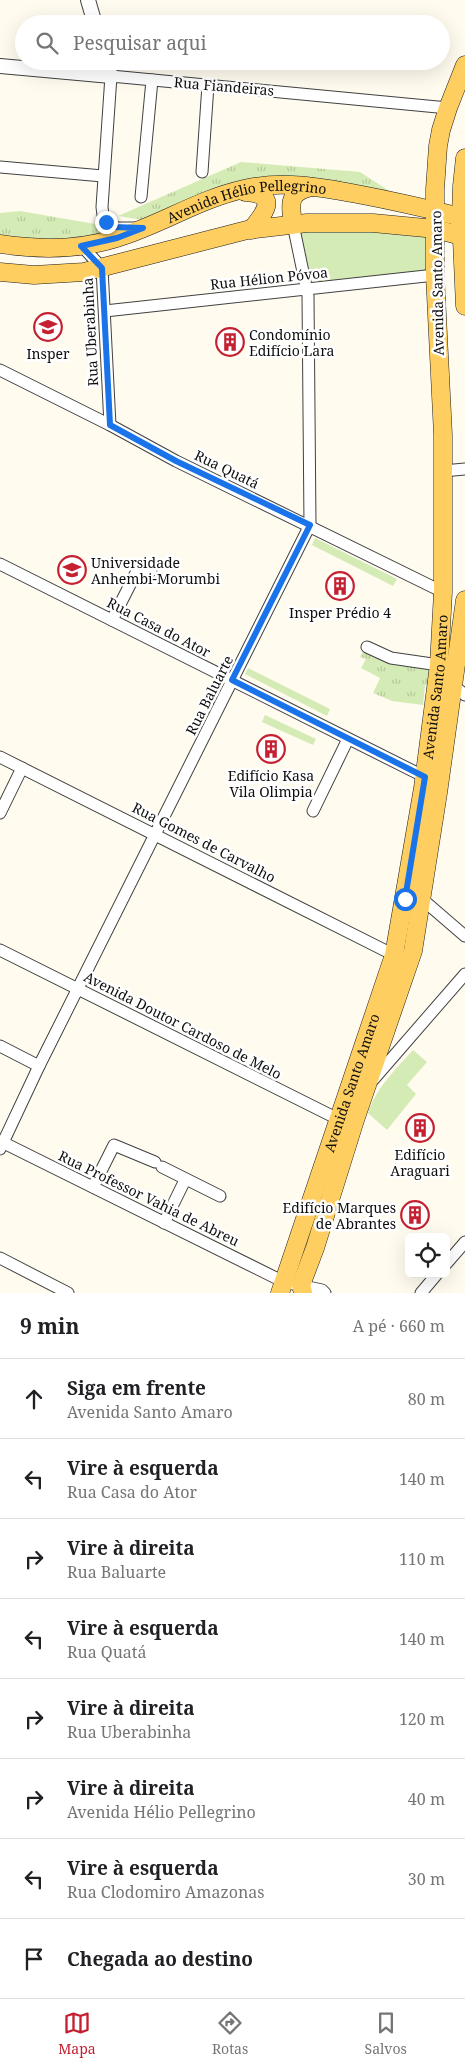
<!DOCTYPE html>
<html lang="pt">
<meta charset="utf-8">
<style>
:root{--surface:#fff;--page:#f6f6f6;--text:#202124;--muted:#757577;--line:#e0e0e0;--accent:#c42031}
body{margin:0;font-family:"Noto Serif",serif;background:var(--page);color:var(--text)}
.controls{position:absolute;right:15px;bottom:15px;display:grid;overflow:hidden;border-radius:8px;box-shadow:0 5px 20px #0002}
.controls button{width:45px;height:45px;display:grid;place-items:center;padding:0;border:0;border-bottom:1px solid var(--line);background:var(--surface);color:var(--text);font:25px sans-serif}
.stop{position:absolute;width:15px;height:15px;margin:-11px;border:4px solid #1a73e8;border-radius:50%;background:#fff}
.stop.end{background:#1a73e8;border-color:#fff;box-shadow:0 1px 5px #0008}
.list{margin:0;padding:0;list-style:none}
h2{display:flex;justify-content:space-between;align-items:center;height:65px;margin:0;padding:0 20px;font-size:21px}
h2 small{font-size:16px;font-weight:400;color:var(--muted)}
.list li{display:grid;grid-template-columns:32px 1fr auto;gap:15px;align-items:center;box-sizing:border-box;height:80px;padding:0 20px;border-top:1px solid var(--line)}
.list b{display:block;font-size:19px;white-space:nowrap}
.list p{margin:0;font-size:16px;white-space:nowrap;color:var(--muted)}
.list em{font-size:16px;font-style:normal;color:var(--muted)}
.icon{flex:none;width:28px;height:28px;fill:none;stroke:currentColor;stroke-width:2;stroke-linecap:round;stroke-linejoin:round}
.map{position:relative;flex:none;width:465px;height:1293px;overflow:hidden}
.search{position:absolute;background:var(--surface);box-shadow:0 5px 20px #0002;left:15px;right:15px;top:15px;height:55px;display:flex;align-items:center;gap:12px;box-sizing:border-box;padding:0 18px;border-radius:28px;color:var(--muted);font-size:19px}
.sheet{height:705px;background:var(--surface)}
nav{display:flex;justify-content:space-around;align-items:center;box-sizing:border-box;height:70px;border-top:1px solid var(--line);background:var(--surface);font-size:14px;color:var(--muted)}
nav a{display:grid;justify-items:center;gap:2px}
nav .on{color:var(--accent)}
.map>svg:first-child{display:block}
.grass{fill:url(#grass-tufts)}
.park{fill:#d5ebb6}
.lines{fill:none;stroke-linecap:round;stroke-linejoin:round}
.minor-casing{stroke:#414141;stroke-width:13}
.tertiary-casing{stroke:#414141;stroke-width:16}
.primary-casing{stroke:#1f1f1f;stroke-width:19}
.minor{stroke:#fff;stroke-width:11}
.tertiary{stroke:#fff;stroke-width:14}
.primary{stroke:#fece60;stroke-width:18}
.route{stroke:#1a73e8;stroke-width:6}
.labels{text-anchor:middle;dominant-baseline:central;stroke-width:5;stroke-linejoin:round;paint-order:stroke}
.street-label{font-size:14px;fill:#0e0e0e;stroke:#fff}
.poi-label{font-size:14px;fill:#0e0e0e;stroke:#fff}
</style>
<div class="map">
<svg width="465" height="1293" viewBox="0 0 465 1293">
<defs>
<pattern id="grass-tufts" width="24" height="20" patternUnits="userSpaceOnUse" patternTransform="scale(1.25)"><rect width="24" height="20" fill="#d5ebb6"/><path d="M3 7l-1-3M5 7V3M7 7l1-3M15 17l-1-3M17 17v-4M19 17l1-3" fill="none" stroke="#b6c89b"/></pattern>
</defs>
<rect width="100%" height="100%" fill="#fffbef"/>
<g class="grass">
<path d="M 241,162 L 360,172 L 391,192 L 309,179 L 143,220 L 118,216 Z"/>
<path d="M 20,211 L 95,224 L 110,233 C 79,241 30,245 0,239 L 0,213 Z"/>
<path d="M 363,651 L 391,663 L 433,667 L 431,685 L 425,685 L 423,705 L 392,701 L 373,693 L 380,678 L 361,668 L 366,659 L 360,657 Z"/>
</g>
<g class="park">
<path d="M 353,229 L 428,236 L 427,272 L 318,282 L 316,276 L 310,272 L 299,230 Z"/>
<path d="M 315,538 L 397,579 L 393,586 L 312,545 Z"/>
<path d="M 248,668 L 330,709 L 327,716 L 245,674 Z"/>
<path d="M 265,715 L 316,739 L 313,745 L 262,722 Z"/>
<path d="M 413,1050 L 427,1062 L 407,1085 L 416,1094 L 387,1130 L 368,1113 C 376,1088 396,1069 413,1050 Z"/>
</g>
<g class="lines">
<defs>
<g id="minor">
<path d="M 0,167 L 103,176"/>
<path d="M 202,172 L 208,85"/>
<path d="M 141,197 L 152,80"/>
<path d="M 134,228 L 118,228 L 109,225 L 103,215 L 102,207 L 111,76 L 448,108"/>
<path d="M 81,245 L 102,268 L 110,425"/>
<path d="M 105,311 L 435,275"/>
<path d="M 0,370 L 110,425 L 176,461 L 443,592"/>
<path d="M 443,471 L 465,469"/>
<path d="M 0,564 L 429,779"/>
<path d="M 112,620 L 139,567 L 151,571"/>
<path d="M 367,647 L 391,658 L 439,665"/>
<path d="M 453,685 L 465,695"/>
<path d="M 0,757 L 394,955"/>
<path d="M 313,811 L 348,739"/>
<path d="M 0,813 L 22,768"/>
<path d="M 417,899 L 422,899 L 465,936"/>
<path d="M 0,950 L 338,1119 L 345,1120"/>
<path d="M 0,1046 L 39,1066"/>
<path d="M 373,1080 L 465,974"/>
<path d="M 0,1141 L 284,1282 L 322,1290 L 325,1293"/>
<path d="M 0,1149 L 39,1066 L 310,525 L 308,296 L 293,224"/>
<path d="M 162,1167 L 220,1196"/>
<path d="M 93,1187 L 114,1145 L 155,1162"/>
<path d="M 164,1223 L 185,1180"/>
<path d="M 0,1258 L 68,1293"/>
<path d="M 446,1264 L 465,1242"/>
<path d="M 421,1293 L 437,1274"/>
</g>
<g id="tertiary">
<path d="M 88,0 L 95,24"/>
<path d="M 0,66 L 111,76 L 106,61"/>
</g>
<g id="primary">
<path d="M 465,158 L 462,186 L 461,217 L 465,306"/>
<path d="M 245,192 C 279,194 266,212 251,230"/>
<path d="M 293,224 C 290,203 288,192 312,187"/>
<path id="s1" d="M 0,244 C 39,250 79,250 117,238 C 160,225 199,199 244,189 C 282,180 320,187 357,194 C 394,201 429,209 465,218"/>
<path d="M 0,272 L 34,275 L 84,272 L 247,230 L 307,223 L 373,223 L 436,229 L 465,237"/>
<path id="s2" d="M 280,1293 L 394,955 L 423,788 L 439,665 L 443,592 L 443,435 L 435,275 L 435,189 L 438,146 L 441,130 L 448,108 L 465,65"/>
<path d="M 303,1293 L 301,1285 L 315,1248 L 355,1120 L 413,951 L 438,793 L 465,600"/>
</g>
</defs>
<use href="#minor" class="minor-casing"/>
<use href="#tertiary" class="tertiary-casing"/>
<use href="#primary" class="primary-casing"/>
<use href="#minor" class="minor"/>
<use href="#tertiary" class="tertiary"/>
<use href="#primary" class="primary"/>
</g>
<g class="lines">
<path class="route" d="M 106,222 L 112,227 L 143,228 L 117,238 L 81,246 L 102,268 L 110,425 L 176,461 L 310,525 L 232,680 L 425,777 L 405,899"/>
</g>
<defs>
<symbol id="university-ring" viewBox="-11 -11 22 22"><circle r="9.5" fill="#fff" stroke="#c42031" stroke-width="1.5"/><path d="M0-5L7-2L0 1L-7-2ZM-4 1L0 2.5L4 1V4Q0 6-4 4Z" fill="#c42031"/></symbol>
<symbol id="building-ring" viewBox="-11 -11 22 22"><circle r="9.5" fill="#fff" stroke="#c42031" stroke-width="1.5"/><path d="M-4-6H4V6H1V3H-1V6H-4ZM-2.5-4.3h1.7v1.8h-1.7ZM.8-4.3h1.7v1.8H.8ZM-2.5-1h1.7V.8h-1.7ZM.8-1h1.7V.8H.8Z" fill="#c42031"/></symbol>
</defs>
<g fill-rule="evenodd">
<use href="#university-ring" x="32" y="311" width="32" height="32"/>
<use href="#building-ring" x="214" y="326" width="32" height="32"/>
<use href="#university-ring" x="56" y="554" width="32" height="32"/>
<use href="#building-ring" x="324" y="570" width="32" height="32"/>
<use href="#building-ring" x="255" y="733" width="32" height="32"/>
<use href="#building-ring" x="404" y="1112" width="32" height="32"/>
<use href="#building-ring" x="399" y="1199" width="32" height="32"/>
</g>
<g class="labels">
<g class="street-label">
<text transform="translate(224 86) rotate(5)">Rua Fiandeiras</text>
<text stroke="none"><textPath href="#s1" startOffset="255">Avenida Hélio Pellegrino</textPath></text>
<text transform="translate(269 278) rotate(-6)">Rua Hélion Póvoa</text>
<text transform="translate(437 283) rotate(-91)">Avenida Santo Amaro</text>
<text transform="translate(90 332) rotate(-93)">Rua Uberabinha</text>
<text transform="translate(227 469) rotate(26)">Rua Quatá</text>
<text transform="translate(159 627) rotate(27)">Rua Casa do Ator</text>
<text stroke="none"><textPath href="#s2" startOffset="628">Avenida Santo Amaro</textPath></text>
<text transform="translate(209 695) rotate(-63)">Rua Baluarte</text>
<text transform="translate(204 842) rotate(27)">Rua Gomes de Carvalho</text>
<text transform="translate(183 1025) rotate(27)">Avenida Doutor Cardoso de Melo</text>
<text stroke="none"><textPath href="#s2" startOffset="222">Avenida Santo Amaro</textPath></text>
<text transform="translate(149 1198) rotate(26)">Rua Professor Vahia de Abreu</text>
</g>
<g class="poi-label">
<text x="249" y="334" text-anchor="start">Condomínio<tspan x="249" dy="16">Edifício Lara</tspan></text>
<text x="48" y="353">Insper</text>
<text x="91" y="562" text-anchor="start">Universidade<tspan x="91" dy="16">Anhembi-Morumbi</tspan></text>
<text x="340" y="612">Insper Prédio 4</text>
<text x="271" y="775">Edifício Kasa<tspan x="271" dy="16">Vila Olimpia</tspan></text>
<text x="420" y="1154">Edifício<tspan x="420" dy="16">Araguari</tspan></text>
<text x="396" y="1207" text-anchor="end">Edifício Marques<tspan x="396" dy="16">de Abrantes</tspan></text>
</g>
</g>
</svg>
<div class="controls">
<button><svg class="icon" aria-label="locate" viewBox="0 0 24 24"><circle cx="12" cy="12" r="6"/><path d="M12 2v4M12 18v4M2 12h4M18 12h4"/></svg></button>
</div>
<div class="stop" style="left:405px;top:899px"></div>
<div class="stop end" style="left:106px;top:222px"></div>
<div class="search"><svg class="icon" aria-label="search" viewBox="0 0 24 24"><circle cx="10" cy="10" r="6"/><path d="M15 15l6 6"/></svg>Pesquisar aqui</div>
</div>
<section class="sheet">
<h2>9 min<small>A pé · 660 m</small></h2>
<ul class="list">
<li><svg class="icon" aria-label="ahead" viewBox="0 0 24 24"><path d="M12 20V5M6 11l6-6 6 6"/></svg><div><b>Siga em frente</b><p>Avenida Santo Amaro</p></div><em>80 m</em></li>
<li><svg class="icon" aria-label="left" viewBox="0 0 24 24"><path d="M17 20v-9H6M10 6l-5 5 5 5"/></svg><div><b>Vire à esquerda</b><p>Rua Casa do Ator</p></div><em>140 m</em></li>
<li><svg class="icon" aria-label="right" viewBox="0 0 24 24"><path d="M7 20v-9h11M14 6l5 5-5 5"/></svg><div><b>Vire à direita</b><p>Rua Baluarte</p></div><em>110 m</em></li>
<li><svg class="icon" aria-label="left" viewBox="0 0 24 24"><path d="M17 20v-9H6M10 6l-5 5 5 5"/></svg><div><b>Vire à esquerda</b><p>Rua Quatá</p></div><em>140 m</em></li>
<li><svg class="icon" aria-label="right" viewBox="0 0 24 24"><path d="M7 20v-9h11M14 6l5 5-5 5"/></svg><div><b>Vire à direita</b><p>Rua Uberabinha</p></div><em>120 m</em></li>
<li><svg class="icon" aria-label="right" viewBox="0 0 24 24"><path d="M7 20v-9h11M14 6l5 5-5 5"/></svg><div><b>Vire à direita</b><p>Avenida Hélio Pellegrino</p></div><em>40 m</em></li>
<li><svg class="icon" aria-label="left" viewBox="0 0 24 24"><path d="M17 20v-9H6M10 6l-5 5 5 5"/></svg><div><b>Vire à esquerda</b><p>Rua Clodomiro Amazonas</p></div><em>30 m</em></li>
<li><svg class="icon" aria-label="arrive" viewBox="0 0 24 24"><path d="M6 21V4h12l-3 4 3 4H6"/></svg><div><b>Chegada ao destino</b></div></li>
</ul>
</section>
<nav>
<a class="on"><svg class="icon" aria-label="map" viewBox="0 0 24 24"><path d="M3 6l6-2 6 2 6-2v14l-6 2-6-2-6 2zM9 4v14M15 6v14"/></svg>Mapa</a>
<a><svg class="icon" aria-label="directions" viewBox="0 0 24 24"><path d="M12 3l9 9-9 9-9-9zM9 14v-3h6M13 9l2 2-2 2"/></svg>Rotas</a>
<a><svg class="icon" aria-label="saved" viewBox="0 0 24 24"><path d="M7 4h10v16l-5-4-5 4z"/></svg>Salvos</a>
</nav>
